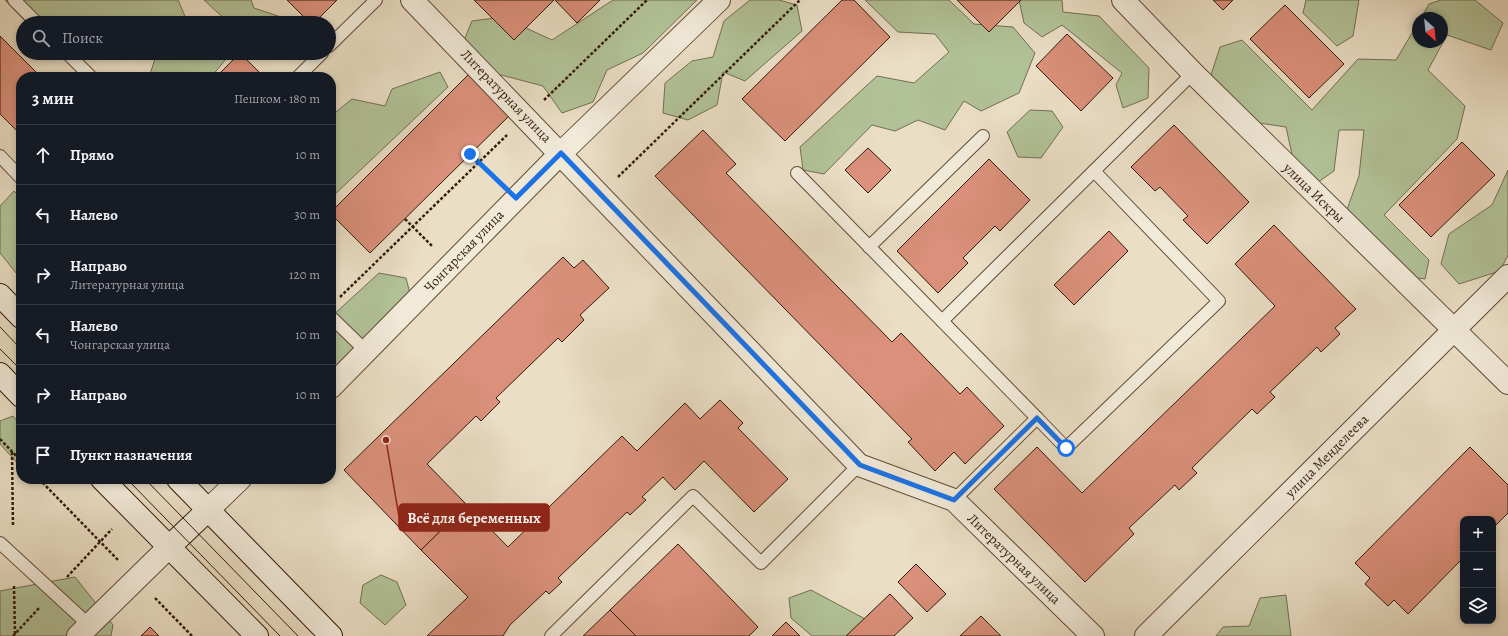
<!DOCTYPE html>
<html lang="ru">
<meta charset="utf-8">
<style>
:root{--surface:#171b24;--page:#20242c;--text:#f1f3f6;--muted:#9ea1a6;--line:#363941}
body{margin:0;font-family:Alegreya,serif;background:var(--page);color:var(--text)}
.controls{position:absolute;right:12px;bottom:12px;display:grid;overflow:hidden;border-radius:8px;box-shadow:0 2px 6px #0003}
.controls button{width:36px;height:36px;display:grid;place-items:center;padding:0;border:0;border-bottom:1px solid var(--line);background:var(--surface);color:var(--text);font:20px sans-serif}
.compass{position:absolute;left:1412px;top:12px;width:36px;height:36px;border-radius:50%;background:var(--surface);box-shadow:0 2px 6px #0003;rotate:153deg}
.stop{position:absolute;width:12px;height:12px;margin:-9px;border:3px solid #1a73e8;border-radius:50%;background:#fff}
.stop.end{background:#1a73e8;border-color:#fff;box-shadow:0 1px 4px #0008}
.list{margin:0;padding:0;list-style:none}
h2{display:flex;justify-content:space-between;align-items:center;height:52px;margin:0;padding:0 16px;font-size:17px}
h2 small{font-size:13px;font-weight:400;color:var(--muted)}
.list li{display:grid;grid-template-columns:26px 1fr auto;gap:12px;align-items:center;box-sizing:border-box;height:60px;padding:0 16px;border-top:1px solid var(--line)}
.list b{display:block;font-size:15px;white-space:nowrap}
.list p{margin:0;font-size:13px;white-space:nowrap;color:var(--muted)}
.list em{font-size:13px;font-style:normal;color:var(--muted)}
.icon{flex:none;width:22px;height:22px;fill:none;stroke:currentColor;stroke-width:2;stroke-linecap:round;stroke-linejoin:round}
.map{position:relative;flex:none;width:1508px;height:636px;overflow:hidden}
.search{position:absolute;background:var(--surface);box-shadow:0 2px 6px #0003;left:16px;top:16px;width:320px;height:44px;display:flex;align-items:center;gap:10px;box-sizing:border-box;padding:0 14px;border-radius:22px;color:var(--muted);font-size:15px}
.panel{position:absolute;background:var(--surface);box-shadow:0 2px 6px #0003;left:16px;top:72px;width:320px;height:412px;border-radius:16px}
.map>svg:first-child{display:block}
.green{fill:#b2c298;stroke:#736f51}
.building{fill:#da907a;stroke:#341c0a}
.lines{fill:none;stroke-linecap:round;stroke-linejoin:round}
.lane-casing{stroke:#624c39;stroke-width:14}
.street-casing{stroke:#624c39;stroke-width:24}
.secondary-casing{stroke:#341c0a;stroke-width:24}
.path{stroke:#341c0a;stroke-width:2.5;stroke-dasharray:3 2;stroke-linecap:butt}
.lane{stroke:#f1ead9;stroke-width:12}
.street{stroke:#f1ead9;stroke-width:22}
.secondary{stroke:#f1ead9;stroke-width:22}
.tram{stroke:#341c0a;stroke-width:1}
.route{stroke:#1a73e8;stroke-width:5}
.labels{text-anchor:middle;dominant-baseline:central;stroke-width:3.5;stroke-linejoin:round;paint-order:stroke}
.street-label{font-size:14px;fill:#341c0a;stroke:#f1ead9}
.leader{fill:none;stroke:#8f2418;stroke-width:1.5}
.callout-dot{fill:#8f2418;stroke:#f1ead9;stroke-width:1.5}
.callout{fill:#8f2418;stroke:#8f2418;stroke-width:1.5}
.callout-label{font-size:15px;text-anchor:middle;font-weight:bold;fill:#fff}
</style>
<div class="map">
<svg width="1508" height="636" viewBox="0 0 1508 636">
<rect width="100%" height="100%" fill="#eadec5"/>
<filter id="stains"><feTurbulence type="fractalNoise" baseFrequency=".005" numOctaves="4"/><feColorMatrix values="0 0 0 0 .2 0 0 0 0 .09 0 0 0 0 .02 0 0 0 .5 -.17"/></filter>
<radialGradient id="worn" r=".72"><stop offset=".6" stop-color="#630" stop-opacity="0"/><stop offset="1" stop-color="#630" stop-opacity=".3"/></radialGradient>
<g class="green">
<path d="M 5,0 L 178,0 L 187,21 L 190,23 L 27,23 Z"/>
<path d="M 204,0 L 251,0 L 254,8 L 299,23 L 229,23 Z"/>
<path d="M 613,0 L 697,0 L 643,53 L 607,70 L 593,102 L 562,113 L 543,86 L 486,71 L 462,45 L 472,21 L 502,17 L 552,40 Z"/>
<path d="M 750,0 L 779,0 L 797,5 L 802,31 L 745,81 L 723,72 L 717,105 L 688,120 L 663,113 L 665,83 L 692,61 L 713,57 L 724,21 Z"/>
<path d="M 865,0 L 949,0 L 974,24 L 1013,27 L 1035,53 L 1019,93 L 981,111 L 964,101 L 945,130 L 918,120 L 895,131 L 872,125 L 824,174 L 803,170 L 800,147 L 877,76 L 914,83 L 949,52 L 935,34 L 898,32 Z"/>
<path d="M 1019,0 L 1062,0 L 1063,12 L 1099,16 L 1149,68 L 1148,98 L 1123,108 L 1116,85 L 1122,73 L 1062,25 L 1042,37 L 1024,23 Z"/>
<path d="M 1306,0 L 1359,0 L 1353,36 L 1337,46 L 1303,13 Z"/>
<path d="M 1441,0 L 1475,0 L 1503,23 L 1491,50 L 1447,35 L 1428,70 L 1465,106 L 1457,139 L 1384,215 L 1429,260 L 1425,279 L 1404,276 L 1345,215 L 1359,176 L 1364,130 L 1339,130 L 1334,171 L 1314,185 L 1294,164 L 1286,127 L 1252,122 L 1210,78 L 1220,47 L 1242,40 L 1312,110 L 1358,59 L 1396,60 L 1418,23 L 1418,42 L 1442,42 L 1442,18 L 1421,18 L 1429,4 Z"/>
<path d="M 157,53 L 222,53 L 226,59 L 211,77 L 149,77 Z"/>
<path d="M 440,72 L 448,87 L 331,198 L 331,116 L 352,99 L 385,106 L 392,89 Z"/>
<path d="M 1030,110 L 1052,111 L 1063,127 L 1041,158 L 1018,157 L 1007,132 Z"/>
<path d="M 1508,170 L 1508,255 L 1500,271 L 1459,284 L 1441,264 L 1449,234 L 1492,205 Z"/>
<path d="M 14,191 L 21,198 L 21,279 L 0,253 L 0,206 Z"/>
<path d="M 379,273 L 406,278 L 414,309 L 331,378 L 331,317 Z"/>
<path d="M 13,416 L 21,425 L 21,467 L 0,444 L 0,421 Z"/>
<path d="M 381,575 L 397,582 L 406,605 L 385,625 L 360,603 L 363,585 Z"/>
<path d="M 75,577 L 113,625 L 111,636 L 0,636 L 0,591 Z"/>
<path d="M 811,590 L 867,620 L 866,636 L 812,636 L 791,618 L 789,598 Z"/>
<path d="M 1286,595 L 1291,636 L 1216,636 L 1223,627 L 1249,626 L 1260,598 Z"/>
</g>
<g class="building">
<path d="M 287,0 L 337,0 L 314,23 L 310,23 Z"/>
<path d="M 474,0 L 554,0 L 514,40 Z"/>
<path d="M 555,0 L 600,0 L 577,23 Z"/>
<path d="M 842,0 L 854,0 L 890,37 L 785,141 L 742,99 Z"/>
<path d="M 957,0 L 1021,0 L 989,32 Z"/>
<path d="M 1213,0 L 1233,0 L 1223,10 Z"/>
<path d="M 1285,5 L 1344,64 L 1309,98 L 1250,39 Z"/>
<path d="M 1067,34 L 1113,78 L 1081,111 L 1036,66 Z"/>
<path d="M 0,36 L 41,77 L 21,77 L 21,135 L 0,114 Z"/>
<path d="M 240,53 L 264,77 L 216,77 Z"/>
<path d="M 469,74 L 510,115 L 370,253 L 331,214 L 331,212 Z"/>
<path d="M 1174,125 L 1249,202 L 1207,244 L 1183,220 L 1188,216 L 1160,187 L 1155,191 L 1131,167 Z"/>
<path d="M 703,130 L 736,164 L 726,173 L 892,342 L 901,333 L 960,394 L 967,387 L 1004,426 L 965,464 L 954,452 L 935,471 L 908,442 L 912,439 L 655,176 Z"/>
<path d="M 1462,142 L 1495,175 L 1431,237 L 1399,205 Z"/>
<path d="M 868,148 L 891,170 L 868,193 L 845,170 Z"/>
<path d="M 989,159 L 1030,200 L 1000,231 L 995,226 L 963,258 L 968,263 L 938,293 L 897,251 Z"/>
<path d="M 1274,225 L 1356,309 L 1335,328 L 1340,334 L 1321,352 L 1317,347 L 1270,392 L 1275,397 L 1257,414 L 1252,409 L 1192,468 L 1197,473 L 1179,490 L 1175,485 L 1129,528 L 1134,534 L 1085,582 L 994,489 L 1037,447 L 1082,493 L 1275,306 L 1235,264 Z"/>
<path d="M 1109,231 L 1128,251 L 1074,305 L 1054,285 Z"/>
<path d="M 563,257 L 574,268 L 583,260 L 609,288 L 580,315 L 584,320 L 562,342 L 558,338 L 496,398 L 500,402 L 481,421 L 476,416 L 427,464 L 467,505 L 421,550 L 344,470 Z"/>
<path d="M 720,400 L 743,423 L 738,428 L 788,479 L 754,512 L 704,461 L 675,490 L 663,477 L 642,497 L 646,500 L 630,515 L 627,512 L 558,578 L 562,582 L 549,594 L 546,591 L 510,625 L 503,636 L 427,636 L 468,597 L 421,550 L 467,505 L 508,547 L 622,436 L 637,451 L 685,403 L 700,419 Z"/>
<path d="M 1470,447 L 1508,485 L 1508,513 L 1493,528 L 1493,519 L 1463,519 L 1463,558 L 1408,614 L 1394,600 L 1388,606 L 1365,584 L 1370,578 L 1355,563 Z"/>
<path d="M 678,544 L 758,627 L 749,636 L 636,636 L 610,610 Z"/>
<path d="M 916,564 L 946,594 L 927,612 L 898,582 Z"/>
<path d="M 890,594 L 913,618 L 894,636 L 846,636 Z"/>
<path d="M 610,610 L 636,636 L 583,636 Z"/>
<path d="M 981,616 L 1001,636 L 960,636 Z"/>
<path d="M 786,622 L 800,636 L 772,636 Z"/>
<path d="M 150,627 L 159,636 L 141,636 Z"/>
</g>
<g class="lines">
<defs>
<g id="lane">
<path d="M 14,0 L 37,23"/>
<path d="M 329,46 L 376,0"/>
<path d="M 67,53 L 91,77"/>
<path d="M 298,77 L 322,53"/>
<path d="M 0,156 L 21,178"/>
<path d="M 797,173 L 1037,418 L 954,500"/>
<path d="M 869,247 L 983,136"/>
<path d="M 331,317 L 366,351"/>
<path d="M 942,321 L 1193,73"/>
<path d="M 1037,418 L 1066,448 L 1219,301 L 1094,171"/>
<path d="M 0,543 L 89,625"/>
<path d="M 551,636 L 693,496 L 761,563 L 859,465"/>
</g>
<g id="street">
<path d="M 412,0 L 859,465 L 954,500 L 1093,636"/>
<path d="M 1123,0 L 1193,73 L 1508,383"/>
<path d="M 331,387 L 561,153 L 719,0"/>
<path d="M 208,510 L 240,479"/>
<path d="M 78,636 L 169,547"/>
<path d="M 1146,636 L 1508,276"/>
</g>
<g id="secondary">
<path d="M 0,295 L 21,317"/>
<path d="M 0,374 L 21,396"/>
<path d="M 102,479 L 257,636"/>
<path d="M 178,479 L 331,636"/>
<path d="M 169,547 L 208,510"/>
</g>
</defs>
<use href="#lane" class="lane-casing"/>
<use href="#street" class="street-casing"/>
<use href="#secondary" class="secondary-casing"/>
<g class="path">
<path d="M 544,100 L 647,0"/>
<path d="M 470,154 L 497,180"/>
<path d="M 618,177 L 800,0"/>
<path d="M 405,219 L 433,247"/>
<path d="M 340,297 L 507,135"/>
<path d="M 0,439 L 21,461"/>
<path d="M 12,452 L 13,527"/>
<path d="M 39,479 L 118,560"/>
<path d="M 67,577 L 112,529"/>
<path d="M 14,586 L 15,634"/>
<path d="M 155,598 L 192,636"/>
<path d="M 13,636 L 40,607"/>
</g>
<use href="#lane" class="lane"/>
<use href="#street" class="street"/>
<use href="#secondary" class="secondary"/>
<g class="tram">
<path d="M 0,327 L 21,349"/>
<path d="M 0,349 L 21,370"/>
<path d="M 127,479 L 280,636"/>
<path d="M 145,479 L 298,636"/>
</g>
</g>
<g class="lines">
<path class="route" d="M 470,154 L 516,198 L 561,153 L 860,465 L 954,500 L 1037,418 L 1066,448"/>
</g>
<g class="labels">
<g class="street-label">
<text transform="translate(506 96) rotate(46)">Литературная улица</text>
<text transform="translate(1314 193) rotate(44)">улица Искры</text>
<text transform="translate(464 251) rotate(-46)">Чонгарская улица</text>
<text transform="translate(1327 456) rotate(-45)">улица Менделеева</text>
<text transform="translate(1014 559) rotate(44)">Литературная улица</text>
</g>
</g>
<path class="leader" d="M386 440L399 517"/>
<circle class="callout-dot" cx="386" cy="440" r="4"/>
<rect class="callout" x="399" y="504" width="150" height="27" rx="4"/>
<g class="callout-label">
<text x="474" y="523">Всё для беременных</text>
</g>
<rect width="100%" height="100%" filter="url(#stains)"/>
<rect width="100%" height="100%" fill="url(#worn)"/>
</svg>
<div class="controls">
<button>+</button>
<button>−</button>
<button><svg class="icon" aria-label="layers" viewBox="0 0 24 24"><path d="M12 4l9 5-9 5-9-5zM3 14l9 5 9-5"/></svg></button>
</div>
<svg class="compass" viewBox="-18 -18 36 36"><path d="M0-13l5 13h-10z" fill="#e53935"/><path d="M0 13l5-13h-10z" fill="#9ea1a6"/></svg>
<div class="stop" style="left:1066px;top:448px"></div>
<div class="stop end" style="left:470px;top:154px"></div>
<div class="search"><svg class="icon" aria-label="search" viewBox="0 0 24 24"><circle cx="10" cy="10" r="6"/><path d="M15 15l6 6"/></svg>Поиск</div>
<section class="panel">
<h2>3 мин<small>Пешком · 180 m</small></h2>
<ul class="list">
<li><svg class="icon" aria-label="ahead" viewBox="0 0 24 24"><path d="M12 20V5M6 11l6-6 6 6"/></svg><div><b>Прямо</b></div><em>10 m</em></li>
<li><svg class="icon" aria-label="left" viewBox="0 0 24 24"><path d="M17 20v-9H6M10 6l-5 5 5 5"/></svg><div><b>Налево</b></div><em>30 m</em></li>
<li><svg class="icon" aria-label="right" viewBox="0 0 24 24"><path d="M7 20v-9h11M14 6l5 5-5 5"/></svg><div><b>Направо</b><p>Литературная улица</p></div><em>120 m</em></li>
<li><svg class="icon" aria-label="left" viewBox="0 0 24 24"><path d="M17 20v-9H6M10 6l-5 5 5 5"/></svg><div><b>Налево</b><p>Чонгарская улица</p></div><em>10 m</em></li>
<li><svg class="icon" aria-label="right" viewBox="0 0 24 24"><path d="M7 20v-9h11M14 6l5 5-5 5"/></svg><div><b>Направо</b></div><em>10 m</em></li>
<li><svg class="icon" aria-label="arrive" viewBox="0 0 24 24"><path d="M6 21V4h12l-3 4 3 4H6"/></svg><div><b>Пункт назначения</b></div></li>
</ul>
</section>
</div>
